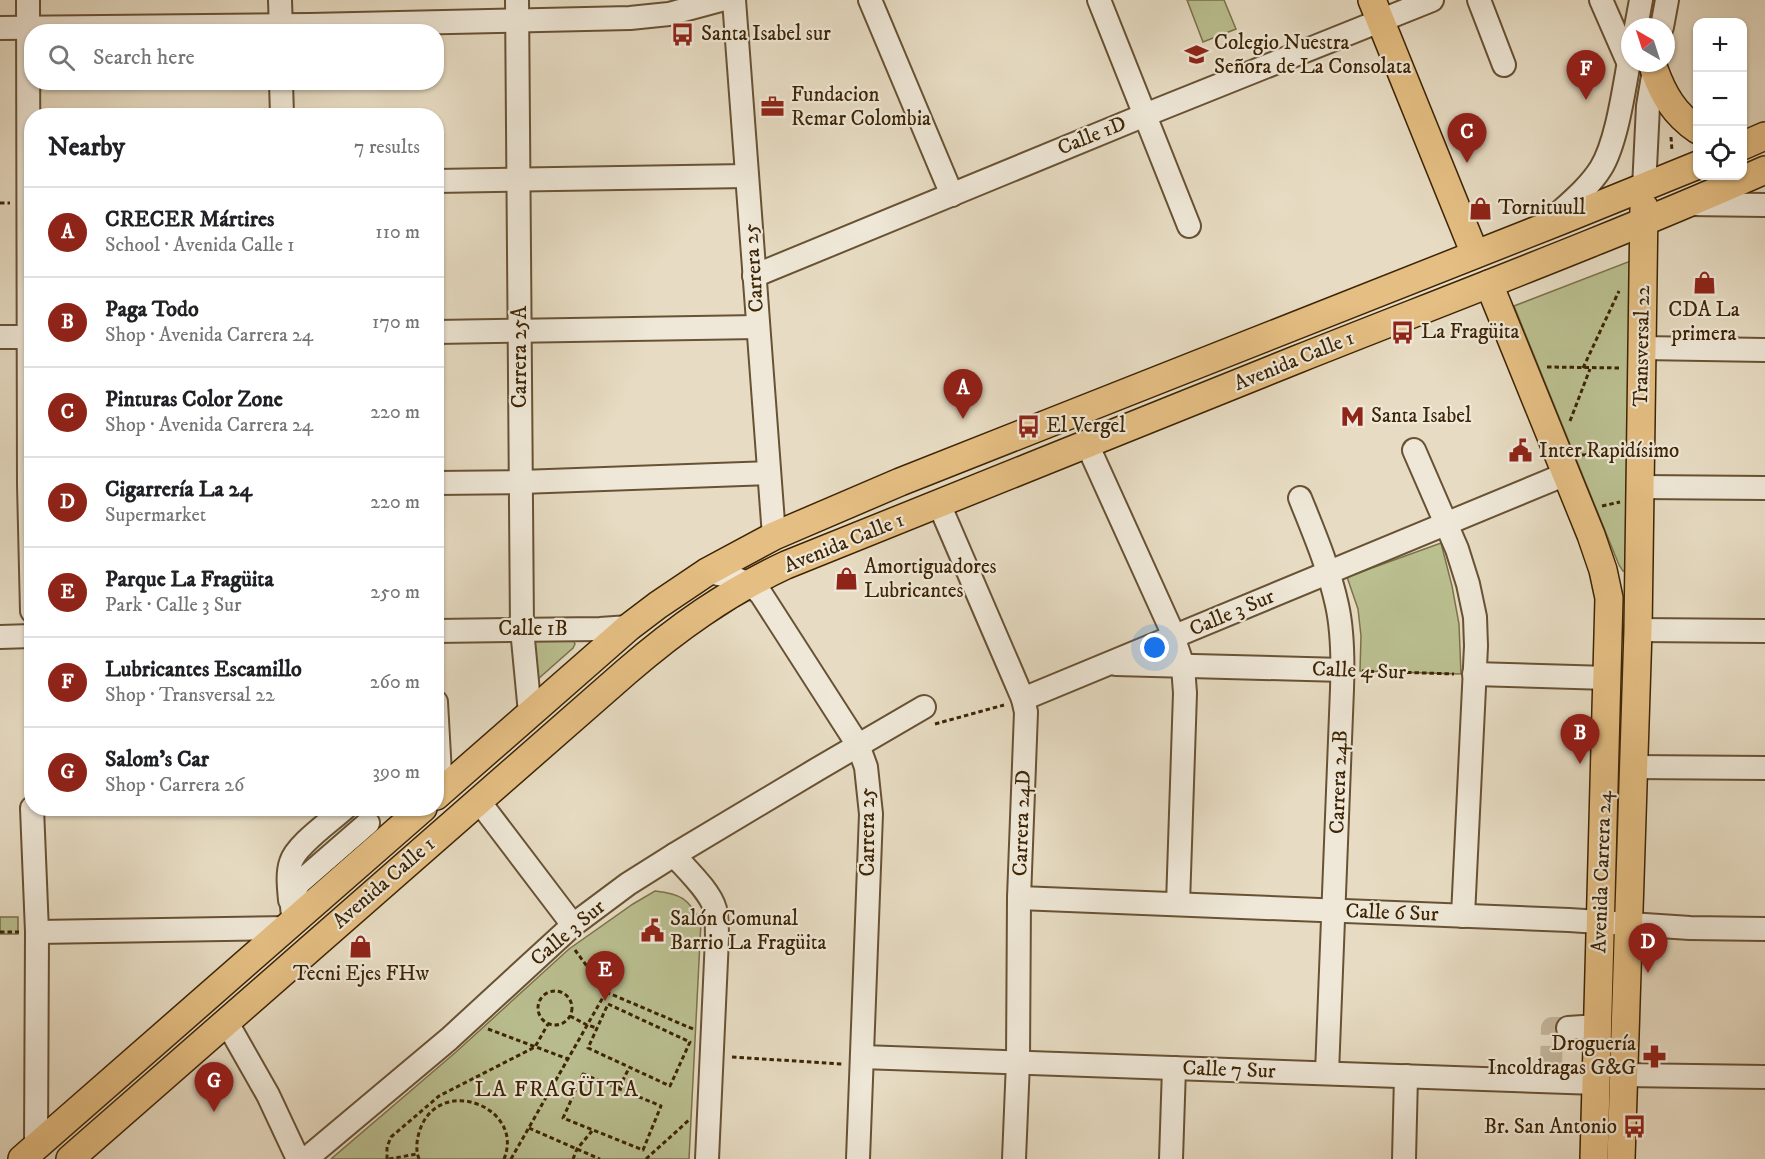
<!DOCTYPE html>
<meta charset="utf-8">
<style>
:root{--surface:#fff;--page:#f2f2f2;--text:#202124;--muted:#757577;--line:#e0e0e0;--accent:#8f2418}
body{margin:0;font-family:"IM FELL DW Pica",serif;background:var(--page);color:var(--text)}
.controls{position:absolute;right:18px;top:18px;display:grid;overflow:hidden;border-radius:12px;box-shadow:0 2px 4px #0004}
.controls button{width:54px;height:54px;display:grid;place-items:center;padding:0;border:0;border-bottom:2px solid var(--line);background:var(--surface);color:var(--text);font:30px sans-serif}
.compass{position:absolute;left:1621px;top:18px;width:54px;height:54px;border-radius:50%;background:var(--surface);box-shadow:0 2px 4px #0004;rotate:321deg}
.you{position:absolute;left:1155px;top:648px;width:21px;height:21px;margin:-15px;border:4px solid #fff;border-radius:50%;background:#1a73e8;box-shadow:0 0 0 9px #1a73e833}
.badge{display:grid;place-items:center;width:39px;height:39px;border-radius:50%;background:var(--accent);color:#fff;font-size:20px;font-weight:700}
.pin{position:absolute;translate:-50% -50px;filter:drop-shadow(0 2px 3px #0008)}
.pin::after{content:'';position:absolute;top:32px;width:21px;height:18px;background:inherit;clip-path:polygon(0 0,100% 0,50% 100%)}
.list{margin:0;padding:0;list-style:none}
h2{display:flex;justify-content:space-between;align-items:center;height:78px;margin:0;padding:0 24px;font-size:26px}
h2 small{font-size:20px;font-weight:400;color:var(--muted)}
.list li{display:grid;grid-template-columns:39px 1fr auto;gap:18px;align-items:center;box-sizing:border-box;height:90px;padding:0 24px;border-top:2px solid var(--line)}
.list b{display:block;font-size:22px;white-space:nowrap}
.list p{margin:0;font-size:20px;white-space:nowrap;color:var(--muted)}
.list em{font-size:20px;font-style:normal;color:var(--muted)}
.icon{flex:none;width:33px;height:33px;fill:none;stroke:currentColor;stroke-width:2;stroke-linecap:round;stroke-linejoin:round}
.map{position:relative;flex:none;width:1765px;height:1159px;overflow:hidden}
.search{position:absolute;background:var(--surface);box-shadow:0 2px 4px #0004;left:24px;top:24px;width:420px;height:66px;display:flex;align-items:center;gap:15px;box-sizing:border-box;padding:0 21px;border-radius:24px;color:var(--muted);font-size:22px}
.panel{position:absolute;background:var(--surface);box-shadow:0 2px 4px #0004;left:24px;top:108px;width:420px;height:708px;border-radius:24px}
.map>svg:first-child{display:block}
.green{fill:#babf90;stroke:#7c724a;stroke-width:1.5}
.lines{fill:none;stroke-linecap:round;stroke-linejoin:round}
.minor-tunnel{stroke:#c5b79d;stroke-width:22;stroke-dasharray:22 11;stroke-linecap:butt}
.minor-casing{stroke:#685234;stroke-width:26}
.major-casing{stroke:#3d2404;stroke-width:30}
.path{stroke:#3d2404;stroke-width:3;stroke-dasharray:4.5 3;stroke-linecap:butt}
.minor{stroke:#efe8d8;stroke-width:22}
.major{stroke:#e4be82;stroke-width:27}
.labels{text-anchor:middle;dominant-baseline:central;stroke-width:4.5;stroke-linejoin:round;paint-order:stroke}
.poi-label{font-size:21px;fill:#3d2404;stroke:#efe8d8;text-anchor:start}
.street-label{font-size:21px;fill:#3d2404;stroke:#efe8d8}
.neighbourhood-label{font-size:22px;letter-spacing:1.5px;fill:#3d2404;stroke:#efe8d8}
</style>
<div class="map">
<svg width="1765" height="1159" viewBox="0 0 1765 1159">
<rect width="100%" height="100%" fill="#e7dcc3"/>
<filter id="stains"><feTurbulence type="fractalNoise" baseFrequency=".00333" numOctaves="4"/><feColorMatrix values="0 0 0 0 .2 0 0 0 0 .09 0 0 0 0 .02 0 0 0 .5 -.17"/></filter>
<radialGradient id="worn" r=".72"><stop offset=".6" stop-color="#630" stop-opacity="0"/><stop offset="1" stop-color="#630" stop-opacity=".3"/></radialGradient>
<g class="green">
<path d="M 1187,0 L 1224,0 L 1236,29 L 1203,42 Z"/>
<path d="M 1633,260 L 1626,570 L 1623,571 L 1619,565 L 1514,306 Z"/>
<path d="M 1441,543 L 1452,586 L 1459,624 L 1461,674 L 1360,671 L 1361,636 L 1358,609 L 1347,577 Z"/>
<path d="M 536,640 L 573,640 L 575,644 L 573,648 L 538,679 L 533,642 Z"/>
<path d="M 655,891 C 681,894 688,898 701,922 L 689,1159 L 331,1159 L 456,1052 L 569,949 L 633,904 Z"/>
<rect x="0" y="917" width="18" height="17"/>
</g>
<g class="lines">
<path class="minor-tunnel" d="M 1551,1068 L 1552,1028 L 1568,1028"/>
<defs>
<g id="minor">
<path d="M 28,0 L 29,485 L 32,611"/>
<path d="M 280,0 L 281,32"/>
<path d="M 517,0 L 522,629 L 530,713"/>
<path d="M 734,0 L 774,536"/>
<path d="M 870,0 L 952,195"/>
<path d="M 1099,0 L 1189,226"/>
<path d="M 1479,0 L 1504,65"/>
<path d="M 1601,0 L 1629,64"/>
<path d="M 1636,27 L 1641,0"/>
<path d="M 1662,27 L 1667,0"/>
<path d="M 0,28 L 310,25 L 630,18 L 669,14 L 721,0"/>
<path d="M 281,82 L 282,116"/>
<path d="M 436,181 L 747,176"/>
<path d="M 1644,188 L 1648,106 L 1655,64"/>
<path d="M 1689,204 L 1765,205"/>
<path d="M 1549,222 C 1567,205 1588,189 1601,168 C 1617,142 1624,88 1630,56"/>
<path d="M 754,276 L 1145,115 L 1432,0"/>
<path d="M 436,332 L 758,327"/>
<path d="M 0,337 L 32,337"/>
<path d="M 1642,348 L 1765,350"/>
<path d="M 1087,444 L 1170,627 L 1183,666 L 1185,693 L 1178,904"/>
<path d="M 1414,450 L 1457,549 L 1468,584 L 1475,617 L 1476,646 L 1463,916"/>
<path d="M 436,483 L 521,482 L 769,473"/>
<path d="M 1640,487 L 1765,488"/>
<path d="M 1300,498 C 1314,533 1329,568 1337,605 C 1343,632 1343,661 1342,689 L 1327,1073"/>
<path d="M 939,504 L 1011,671 L 1023,699 L 1026,712 L 1019,898 L 1018,1062 L 1014,1159"/>
<path d="M 707,572 C 727,575 746,579 761,594 L 858,745 L 866,767 L 871,814 L 858,1159"/>
<path d="M 1638,630 L 1765,631"/>
<path d="M 436,631 L 600,629 L 629,627"/>
<path d="M 0,637 L 32,636"/>
<path d="M 1116,664 L 1343,670"/>
<path d="M 1474,674 L 1608,678"/>
<path d="M 1023,699 L 1566,474"/>
<path d="M 436,702 L 441,792"/>
<path d="M 1633,767 L 1765,768"/>
<path d="M 478,800 L 573,925"/>
<path d="M 32,808 L 37,932 L 36,1147"/>
<path d="M 674,855 C 686,869 710,891 715,909 C 717,918 717,929 717,938 L 707,1159"/>
<path d="M 1019,898 L 1569,920 L 1690,928 L 1765,929"/>
<path d="M 290,900 C 289,888 287,874 291,862 C 296,845 331,821 345,808"/>
<path d="M 295,921 C 290,906 291,896 299,883 L 368,823"/>
<path d="M 37,932 L 288,928"/>
<path d="M 226,1021 L 268,1095 L 298,1159"/>
<path d="M 1568,1028 L 1598,1026"/>
<path d="M 862,1057 L 1597,1083"/>
<path d="M 1624,1075 L 1765,1077"/>
<path d="M 306,1159 L 449,1039 L 573,925 L 628,884 L 674,855 L 816,770 L 924,707"/>
<path d="M 1171,1159 L 1174,1068"/>
<path d="M 1404,1159 L 1406,1076"/>
</g>
<g id="major">
<path d="M 1372,0 L 1475,254"/>
<path d="M 1654,69 C 1663,94 1674,114 1698,130"/>
<path d="M 1742,146 L 1765,136"/>
<path d="M 1489,284 L 1591,535 L 1603,570 L 1609,598 L 1594,1159"/>
<path d="M 436,796 L 629,627 L 658,605 L 707,572 L 774,536 L 900,482 L 1560,221 L 1698,165"/>
<path d="M 22,1159 L 423,808"/>
<path d="M 70,1159 L 626,672 C 677,628 726,593 786,565 C 957,497 1127,427 1298,359 C 1454,297 1611,238 1765,170"/>
<path d="M 1621,1159 L 1638,630 L 1644,207"/>
</g>
</defs>
<use href="#minor" class="minor-casing"/>
<use href="#major" class="major-casing"/>
<g class="path">
<path d="M 1671,137 L 1672,151"/>
<path d="M 0,203 L 10,203"/>
<path d="M 1547,367 L 1622,368"/>
<path d="M 1583,368 L 1619,291"/>
<path d="M 1570,421 L 1590,369"/>
<path d="M 1582,455 L 1620,452"/>
<path d="M 1602,506 L 1620,502"/>
<path d="M 1362,671 L 1454,674"/>
<path d="M 935,724 L 1004,705"/>
<path d="M 0,932 L 19,932"/>
<circle cx="555" cy="1008" r="17"/>
<path d="M 606,992 L 693,1029"/>
<path d="M 608,1004 L 690,1042 L 670,1086 L 588,1048 Z"/>
<path d="M 570,1016 L 587,1025 L 597,1028"/>
<path d="M 488,1029 L 568,1059"/>
<path d="M 732,1057 L 842,1064"/>
<path d="M 583,1074 L 661,1106 L 643,1150 L 563,1118 Z"/>
<path d="M 619,1088 L 629,1068"/>
<path d="M 529,1128 L 600,1159"/>
<path d="M 387,1159 L 387,1147 L 391,1137 L 439,1096 L 535,1047 L 548,1024"/>
<path d="M 389,1159 L 417,1154"/>
<path d="M 419,1159 C 415,1149 417,1137 421,1127 C 442,1075 525,1108 504,1159"/>
<path d="M 511,1159 L 606,992 L 575,950"/>
<path d="M 573,1159 L 577,1149 L 592,1131"/>
<path d="M 646,1159 L 689,1120"/>
</g>
<use href="#minor" class="minor"/>
<use href="#major" class="major"/>
</g>
<defs>
<symbol id="bus-bare" viewBox="-9 -9 18 18"><path d="M-5-6H5V4H4V6H2V4H-2V6H-4V4H-5ZM-3.5-4V0h7V-4ZM-3.5 1.2v1.5H-2V1.2ZM2 1.2v1.5H3.5V1.2Z" fill="#8f2418" stroke="#efe8d8" stroke-width="2.5" paint-order="stroke"/></symbol>
<symbol id="university-bare" viewBox="-9 -9 18 18"><path d="M0-5L7-2L0 1L-7-2ZM-4 1L0 2.5L4 1V4Q0 6-4 4Z" fill="#8f2418" stroke="#efe8d8" stroke-width="2.5" paint-order="stroke"/></symbol>
<symbol id="office-bare" viewBox="-9 -9 18 18"><path d="M-6-3h4V-5.5h4V-3h4V5H-6ZM-1-4.5V-3h2v-1.5ZM-6 0V1H6V0Z" fill="#8f2418" stroke="#efe8d8" stroke-width="2.5" paint-order="stroke"/></symbol>
<symbol id="shop-bare" viewBox="-9 -9 18 18"><path d="M-5-2.5h2.3a2.7 3.5 0 0 1 5.4 0H5L5.5 6h-11ZM-1.5-2.5h3a1.5 2.3 0 0 0-3 0Z" fill="#8f2418" stroke="#efe8d8" stroke-width="2.5" paint-order="stroke"/></symbol>
<symbol id="metro-bare" viewBox="-9 -9 18 18"><path d="M-5.5 5V-5H-3L0 0L3-5H5.5V5H3V-.5L0 4L-3-.5V5Z" fill="#8f2418" stroke="#efe8d8" stroke-width="2.5" paint-order="stroke"/></symbol>
<symbol id="civic-bare" viewBox="-9 -9 18 18"><path d="M-.6-6.5H3V-4.5H.6V-3L4-1V1h2V6H-6V1h2V-1L-.6-3ZM-1.2 2.5V6h2.4V2.5Z" fill="#8f2418" stroke="#efe8d8" stroke-width="2.5" paint-order="stroke"/></symbol>
<symbol id="pharmacy-bare" viewBox="-9 -9 18 18"><path d="M-2-6h4v4h4v4h-4v4h-4v-4h-4v-4h4Z" fill="#8f2418" stroke="#efe8d8" stroke-width="2.5" paint-order="stroke"/></symbol>
</defs>
<g fill-rule="evenodd">
<use href="#bus-bare" x="666" y="18" width="33" height="33"/>
<use href="#university-bare" x="1180" y="38" width="33" height="33"/>
<use href="#office-bare" x="756" y="90" width="33" height="33"/>
<use href="#shop-bare" x="1464" y="192" width="33" height="33"/>
<use href="#shop-bare" x="1688" y="266" width="33" height="33"/>
<use href="#bus-bare" x="1386" y="316" width="33" height="33"/>
<use href="#metro-bare" x="1336" y="400" width="33" height="33"/>
<use href="#bus-bare" x="1012" y="410" width="33" height="33"/>
<use href="#civic-bare" x="1504" y="434" width="33" height="33"/>
<use href="#shop-bare" x="830" y="562" width="33" height="33"/>
<use href="#civic-bare" x="636" y="914" width="33" height="33"/>
<use href="#shop-bare" x="344" y="930" width="33" height="33"/>
<use href="#pharmacy-bare" x="1638" y="1040" width="33" height="33"/>
<use href="#bus-bare" x="1618" y="1110" width="33" height="33"/>
</g>
<g class="labels">
<g class="poi-label">
<text x="701" y="34">Santa Isabel sur</text>
<text x="1214" y="43">Colegio Nuestra<tspan x="1214" dy="24">Señora de La Consolata</tspan></text>
<text x="791" y="95">Fundacion<tspan x="791" dy="24">Remar Colombia</tspan></text>
<text x="1498" y="208">Tornituull</text>
<text x="1704" y="310" text-anchor="middle">CDA La<tspan x="1704" dy="24">primera</tspan></text>
<text x="1421" y="332">La Fragüita</text>
<text x="1371" y="416">Santa Isabel</text>
<text x="1046" y="426">El Vergel</text>
<text x="1539" y="451">Inter Rapidísimo</text>
<text x="864" y="567">Amortiguadores<tspan x="864" dy="24">Lubricantes</tspan></text>
<text x="670" y="919">Salón Comunal<tspan x="670" dy="24">Barrio La Fragüita</tspan></text>
<text x="361" y="974" text-anchor="middle">Tecni Ejes FHw</text>
<text x="1636" y="1044" text-anchor="end">Droguería<tspan x="1636" dy="24">Incoldragas G&amp;G</tspan></text>
<text x="1617" y="1127" text-anchor="end">Br. San Antonio</text>
</g>
<g class="street-label">
<text transform="translate(1092 136) rotate(-22)">Calle 1D</text>
<text transform="translate(754 268) rotate(-94)">Carrera 25</text>
<text transform="translate(1642 346) rotate(-89)">Transversal 22</text>
<text transform="translate(520 357) rotate(-90)">Carrera 25A</text>
<text transform="translate(1294 361) rotate(-22)">Avenida Calle 1</text>
<text transform="translate(844 543) rotate(-22)">Avenida Calle 1</text>
<text transform="translate(1232 613) rotate(-23)">Calle 3 Sur</text>
<text x="533" y="629">Calle 1B</text>
<text transform="translate(1359 671) rotate(2)">Calle 4 Sur</text>
<text transform="translate(1339 782) rotate(-88)">Carrera 24B</text>
<text transform="translate(1022 823) rotate(-88)">Carrera 24D</text>
<text transform="translate(868 832) rotate(-90)">Carrera 25</text>
<text transform="translate(1602 872) rotate(-88)">Avenida Carrera 24</text>
<text transform="translate(384 883) rotate(-41)">Avenida Calle 1</text>
<text transform="translate(1392 913) rotate(2)">Calle 6 Sur</text>
<text transform="translate(568 933) rotate(-40)">Calle 3 Sur</text>
<text transform="translate(1229 1070) rotate(2)">Calle 7 Sur</text>
</g>
<g class="neighbourhood-label">
<text x="557" y="1089">LA FRAGÜITA</text>
</g>
</g>
<rect width="100%" height="100%" filter="url(#stains)"/>
<rect width="100%" height="100%" fill="url(#worn)"/>
</svg>
<div class="controls">
<button>+</button>
<button>−</button>
<button><svg class="icon" aria-label="locate" viewBox="0 0 24 24"><circle cx="12" cy="12" r="6"/><path d="M12 2v4M12 18v4M2 12h4M18 12h4"/></svg></button>
</div>
<svg class="compass" viewBox="-18 -18 36 36"><path d="M0-13l5 13h-10z" fill="#e53935"/><path d="M0 13l5-13h-10z" fill="#757577"/></svg>
<div class="you"></div>
<div class="pin badge" style="left:963px;top:419px">A</div>
<div class="pin badge" style="left:1580px;top:764px">B</div>
<div class="pin badge" style="left:1467px;top:163px">C</div>
<div class="pin badge" style="left:1648px;top:973px">D</div>
<div class="pin badge" style="left:605px;top:1001px">E</div>
<div class="pin badge" style="left:1586px;top:100px">F</div>
<div class="pin badge" style="left:214px;top:1112px">G</div>
<div class="search"><svg class="icon" aria-label="search" viewBox="0 0 24 24"><circle cx="10" cy="10" r="6"/><path d="M15 15l6 6"/></svg>Search here</div>
<section class="panel">
<h2>Nearby<small>7 results</small></h2>
<ul class="list">
<li><span class="badge">A</span><div><b>CRECER Mártires</b><p>School · Avenida Calle 1</p></div><em>110 m</em></li>
<li><span class="badge">B</span><div><b>Paga Todo</b><p>Shop · Avenida Carrera 24</p></div><em>170 m</em></li>
<li><span class="badge">C</span><div><b>Pinturas Color Zone</b><p>Shop · Avenida Carrera 24</p></div><em>220 m</em></li>
<li><span class="badge">D</span><div><b>Cigarrería La 24</b><p>Supermarket</p></div><em>220 m</em></li>
<li><span class="badge">E</span><div><b>Parque La Fragüita</b><p>Park · Calle 3 Sur</p></div><em>250 m</em></li>
<li><span class="badge">F</span><div><b>Lubricantes Escamillo</b><p>Shop · Transversal 22</p></div><em>260 m</em></li>
<li><span class="badge">G</span><div><b>Salom's Car</b><p>Shop · Carrera 26</p></div><em>390 m</em></li>
</ul>
</section>
</div>
